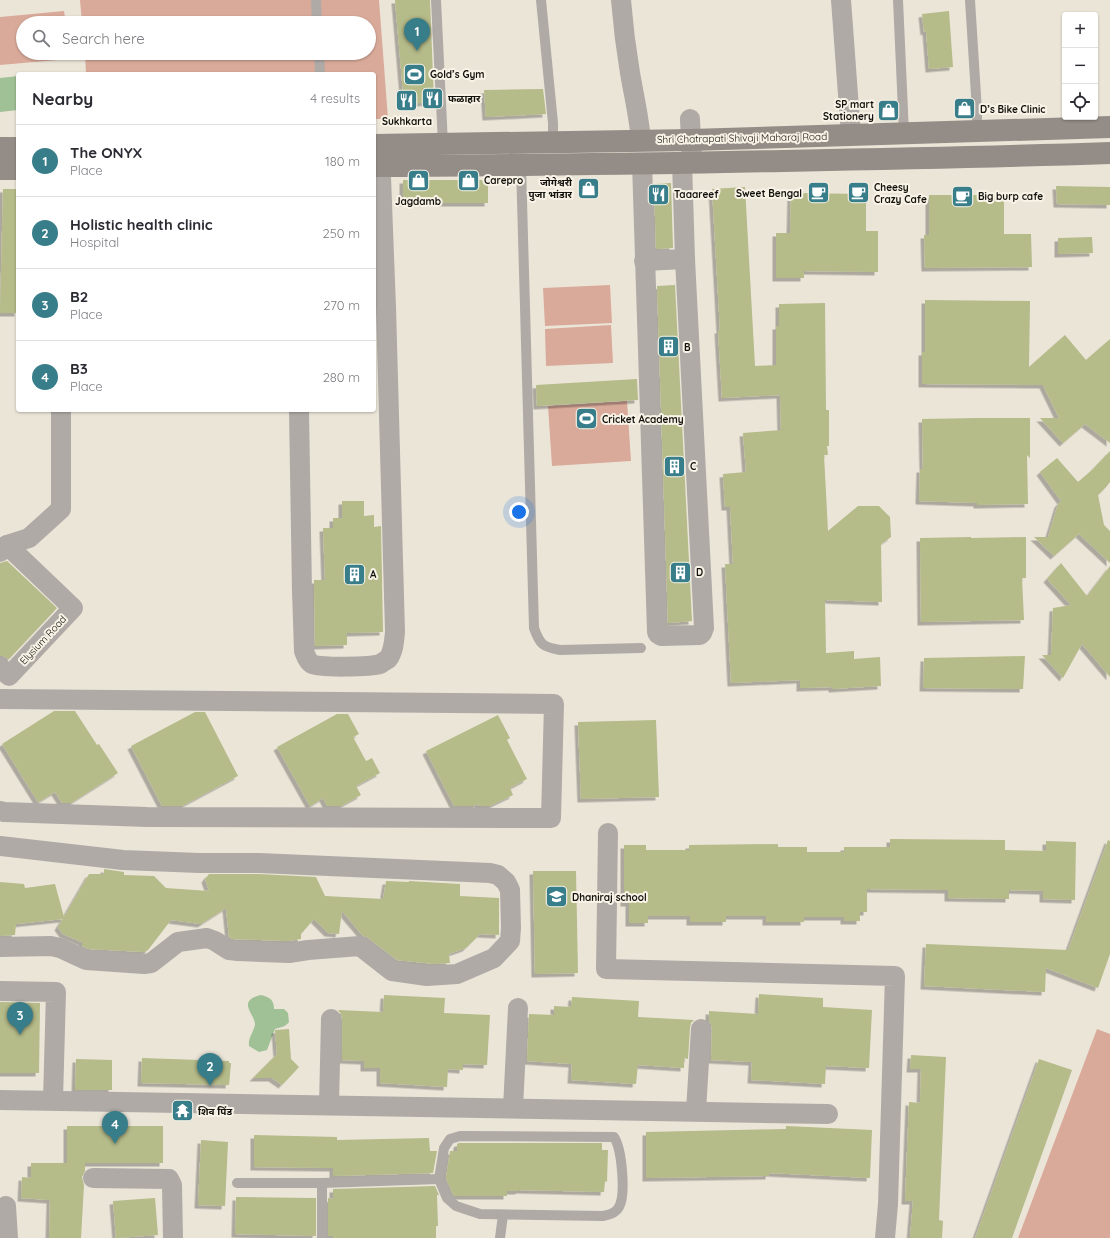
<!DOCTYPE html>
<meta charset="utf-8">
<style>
:root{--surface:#fff;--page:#f2f2f3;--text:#2b2b33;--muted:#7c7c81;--line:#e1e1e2;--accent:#387d8a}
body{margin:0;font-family:Quicksand,"Noto Sans Devanagari",sans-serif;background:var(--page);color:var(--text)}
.controls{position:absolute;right:12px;top:12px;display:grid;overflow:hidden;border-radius:4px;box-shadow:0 1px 3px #0004}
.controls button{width:36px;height:36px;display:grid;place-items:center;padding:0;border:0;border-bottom:1px solid var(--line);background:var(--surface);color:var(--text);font:20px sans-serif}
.you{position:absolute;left:519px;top:512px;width:14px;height:14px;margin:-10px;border:3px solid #fff;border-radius:50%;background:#1a73e8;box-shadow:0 0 0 6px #1a73e833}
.badge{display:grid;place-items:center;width:26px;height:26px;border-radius:50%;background:var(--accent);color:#fff;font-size:13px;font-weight:700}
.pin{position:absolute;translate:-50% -33px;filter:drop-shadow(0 1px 2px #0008)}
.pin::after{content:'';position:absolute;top:21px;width:14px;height:12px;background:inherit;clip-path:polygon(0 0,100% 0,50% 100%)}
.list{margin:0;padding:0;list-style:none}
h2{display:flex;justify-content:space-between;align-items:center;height:52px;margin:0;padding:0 16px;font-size:17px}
h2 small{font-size:13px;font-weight:400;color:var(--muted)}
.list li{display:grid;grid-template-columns:26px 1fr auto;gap:12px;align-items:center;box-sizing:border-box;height:72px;padding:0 16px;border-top:1px solid var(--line)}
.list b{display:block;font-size:15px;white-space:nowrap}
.list p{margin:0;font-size:13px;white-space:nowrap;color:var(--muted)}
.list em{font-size:13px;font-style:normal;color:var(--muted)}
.icon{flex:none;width:22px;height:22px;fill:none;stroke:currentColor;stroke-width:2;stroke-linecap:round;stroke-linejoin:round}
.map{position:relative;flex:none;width:1110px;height:1238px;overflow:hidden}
.search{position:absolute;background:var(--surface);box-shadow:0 1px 3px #0004;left:16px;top:16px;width:360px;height:44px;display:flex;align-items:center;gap:10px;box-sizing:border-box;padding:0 14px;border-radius:22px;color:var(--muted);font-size:15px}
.panel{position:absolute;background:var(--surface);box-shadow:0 1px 3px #0004;left:16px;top:72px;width:360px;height:340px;border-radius:4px}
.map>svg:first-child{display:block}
.green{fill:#d9aa9a}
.water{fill:#a0c096}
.building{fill:#b5bb89;filter:url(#shadow)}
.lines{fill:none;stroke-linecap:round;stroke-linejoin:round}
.lane{stroke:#afaaa6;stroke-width:10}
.street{stroke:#afaaa6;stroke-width:20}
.secondary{stroke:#948d87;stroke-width:22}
.labels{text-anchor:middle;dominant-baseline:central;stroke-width:4;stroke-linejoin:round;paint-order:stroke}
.poi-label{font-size:10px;font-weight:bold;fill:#12100c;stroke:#f8f3e6;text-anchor:start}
.street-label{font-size:10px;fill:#12100c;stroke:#f8f3e6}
</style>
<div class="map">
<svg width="1110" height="1238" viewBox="0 0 1110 1238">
<defs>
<filter id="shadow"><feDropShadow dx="-3.5" dy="3.5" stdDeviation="0" flood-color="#0004"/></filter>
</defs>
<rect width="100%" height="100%" fill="#ebe5d8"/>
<g class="green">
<path d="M 80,0 L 379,0 L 388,119 L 374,119 L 374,74 L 86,74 L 85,53 L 369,53 L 369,23 L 82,23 Z"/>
<path d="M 64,11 L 66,23 L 23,23 L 23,53 L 68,53 L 69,59 L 0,65 L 0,17 Z"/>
<path d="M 610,285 L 612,323 L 545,326 L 543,288 Z"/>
<path d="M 611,325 L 613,363 L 546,366 L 545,329 Z"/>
<path d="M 627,401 L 631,461 L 552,466 L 548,406 Z"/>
<path d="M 1097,1029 L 1110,1034 L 1110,1238 L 1018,1238 Z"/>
</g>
<g class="water">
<path d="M 18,76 L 18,110 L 0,112 L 0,78 Z"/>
<path d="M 261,995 C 269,997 274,999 274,1009 L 284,1009 L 288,1013 L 289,1022 C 285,1027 281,1027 275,1029 L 267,1050 L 259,1052 L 249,1046 C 248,1038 253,1033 255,1025 C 256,1015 235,1001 261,995 Z"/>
</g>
<g class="building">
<path d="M 395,0 L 430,0 L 434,102 L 404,104 Z"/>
<path d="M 949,11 L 953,67 L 929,69 L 926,31 L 924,32 L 922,14 Z"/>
<path d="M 543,89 L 546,114 L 486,117 L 484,90 Z"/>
<rect x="403" y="180" width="85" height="23"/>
<path d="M 671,183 L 673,248 L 656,249 L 654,184 Z"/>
<path d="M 1056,186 L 1110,187 L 1110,205 L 1057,204 Z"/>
<path d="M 745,187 L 755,366 L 776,365 L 776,326 L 779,326 L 779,304 L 825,303 L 826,410 L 829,410 L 829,446 L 827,446 L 828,455 L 824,455 L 828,531 L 858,506 L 879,506 L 890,517 L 891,537 L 881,544 L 882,602 L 825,600 L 826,653 L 854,651 L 854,659 L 880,657 L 881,686 L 832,689 L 832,687 L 800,688 L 800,680 L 731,683 L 725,564 L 733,564 L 730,507 L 725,507 L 723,474 L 746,472 L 743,433 L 781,430 L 780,395 L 722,398 L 718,330 L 720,330 L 712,189 Z"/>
<path d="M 3,189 L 18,189 L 18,313 L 0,313 Z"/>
<path d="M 791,193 L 866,194 L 866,231 L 878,231 L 878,272 L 804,271 L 804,278 L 776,278 L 776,233 L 790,233 Z"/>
<path d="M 929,195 L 1004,195 L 1004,234 L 1031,234 L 1032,267 L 925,268 L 924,235 L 929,235 Z"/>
<path d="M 1092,237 L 1093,253 L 1058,254 L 1058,238 Z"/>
<path d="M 675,285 L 692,621 L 668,623 L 657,286 Z"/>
<path d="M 925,300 L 1030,301 L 1029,367 L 1065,335 L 1086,360 L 1110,339 L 1110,443 L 1085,424 L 1063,443 L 1040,418 L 1059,418 L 1043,385 L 922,384 L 922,352 L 925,352 Z"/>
<path d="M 637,379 L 638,400 L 537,406 L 536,385 Z"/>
<path d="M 977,418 L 1030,418 L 1030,458 L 1027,455 L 1028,504 L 977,505 L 977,503 L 919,501 L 920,469 L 923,469 L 922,419 Z"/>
<path d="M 1110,451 L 1110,482 L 1107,486 L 1098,495 L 1104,525 L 1110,531 L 1110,563 L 1079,534 L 1054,556 L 1034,537 L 1048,537 L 1058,504 L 1061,501 L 1040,472 L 1057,458 L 1078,482 L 1092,470 Z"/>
<path d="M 342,501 L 364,501 L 364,516 L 374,515 L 374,527 L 381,526 L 383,632 L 347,633 L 347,645 L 315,646 L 314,580 L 325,580 L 323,528 L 333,528 L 333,518 L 342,518 Z"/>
<path d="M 971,537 L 971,538 L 1026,537 L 1026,578 L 1022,578 L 1024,620 L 921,622 L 920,538 Z"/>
<path d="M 7,561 L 57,608 L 9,659 L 3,656 L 0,656 L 0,563 Z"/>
<path d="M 1061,563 L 1087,596 L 1110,566 L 1110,677 L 1082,644 L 1063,678 L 1042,655 L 1051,655 L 1053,608 L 1071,605 L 1047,579 Z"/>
<path d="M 1025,656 L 1023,689 L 923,688 L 924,658 Z"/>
<path d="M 54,711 L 75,711 L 97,745 L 99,744 L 118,773 L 71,803 L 62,803 L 55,792 L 38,802 L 2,744 Z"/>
<path d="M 195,712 L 205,712 L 238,776 L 182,806 L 162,806 L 131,746 Z"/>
<path d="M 337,714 L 348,714 L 359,734 L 353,737 L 366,761 L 372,758 L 380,773 L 356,786 L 361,795 L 341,806 L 327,806 L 323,798 L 310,806 L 277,747 Z"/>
<path d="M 498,715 L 510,738 L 507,740 L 527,779 L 510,788 L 513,795 L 490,806 L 479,806 L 478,804 L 473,806 L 454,806 L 426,751 Z"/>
<path d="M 656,720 L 659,797 L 581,799 L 578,722 Z"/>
<path d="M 890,839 L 1005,840 L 1005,850 L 1046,851 L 1046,841 L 1076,842 L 1075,900 L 1043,899 L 1043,891 L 1009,890 L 1009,899 L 948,898 L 948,890 L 867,889 L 867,912 L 860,912 L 860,921 L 844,921 L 844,917 L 804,917 L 804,922 L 766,922 L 766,916 L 726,916 L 726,922 L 690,922 L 690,916 L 648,916 L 648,923 L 629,923 L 629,903 L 624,903 L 624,845 L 646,845 L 646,850 L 689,850 L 689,845 L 778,844 L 778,847 L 807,847 L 807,852 L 844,852 L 844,847 L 890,847 Z"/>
<path d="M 1108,840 L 1110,841 L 1110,954 L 1098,988 L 1046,968 L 1045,992 L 924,986 L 926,944 L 1068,950 Z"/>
<path d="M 104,869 L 124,872 L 124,875 L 154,876 L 166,888 L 209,891 L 205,879 L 209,874 L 259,874 L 316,877 L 325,896 L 383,899 L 386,881 L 409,882 L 409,881 L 460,884 L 460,896 L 499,898 L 499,935 L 480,934 L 466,948 L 449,954 L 450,963 L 435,964 L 397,960 L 367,937 L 363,936 L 342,911 L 339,934 L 328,933 L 314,919 L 301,934 L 301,939 L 288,941 L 233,939 L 229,937 L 226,908 L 201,924 L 171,920 L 148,950 L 144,952 L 89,949 L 82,946 L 82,942 L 63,934 L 58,927 L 63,919 L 16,924 L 15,935 L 0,936 L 0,882 L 24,884 L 25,888 L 55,884 L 64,917 L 89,874 L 104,874 Z"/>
<path d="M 533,871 L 576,871 L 578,973 L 535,974 Z"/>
<path d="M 759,994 L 823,998 L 823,1007 L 872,1010 L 869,1068 L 826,1066 L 825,1084 L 751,1080 L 752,1062 L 711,1060 L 712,1030 L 711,1024 L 709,1021 L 709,1011 L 758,1014 Z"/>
<path d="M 384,995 L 445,998 L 444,1013 L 490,1015 L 487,1065 L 463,1064 L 463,1070 L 448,1069 L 447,1087 L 380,1083 L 380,1068 L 364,1068 L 364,1061 L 342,1060 L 342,1019 L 341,1014 L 338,1010 L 383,1012 Z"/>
<path d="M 572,997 L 639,1001 L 638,1017 L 694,1020 L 691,1023 L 690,1028 L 688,1059 L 684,1058 L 684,1068 L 638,1065 L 636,1084 L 571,1080 L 572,1064 L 527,1061 L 529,1014 L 554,1015 L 554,1006 L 571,1007 Z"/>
<path d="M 0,1002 L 40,1003 L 39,1073 L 0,1073 Z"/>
<path d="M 289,1029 L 291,1059 L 299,1067 L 282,1085 L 272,1078 L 253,1078 L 277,1054 L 275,1030 Z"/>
<path d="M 911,1055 L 946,1057 L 939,1220 L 943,1221 L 942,1238 L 910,1238 L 913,1201 L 905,1201 L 909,1102 L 920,1103 L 921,1069 L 910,1069 Z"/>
<path d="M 142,1058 L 229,1061 L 229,1063 L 231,1063 L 229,1085 L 141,1083 Z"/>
<path d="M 76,1059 L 112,1060 L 112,1090 L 75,1090 Z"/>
<path d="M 1039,1059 L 1072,1070 L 1012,1238 L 975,1238 Z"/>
<path d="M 67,1126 L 163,1126 L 163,1163 L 85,1163 L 85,1171 L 82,1177 L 84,1185 L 81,1238 L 49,1238 L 50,1200 L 21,1198 L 22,1177 L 31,1178 L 31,1163 L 67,1163 Z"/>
<path d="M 786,1126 L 872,1130 L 870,1178 L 769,1173 L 769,1176 L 646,1178 L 646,1132 L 786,1129 Z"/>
<path d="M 254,1135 L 337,1137 L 337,1140 L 429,1138 L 430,1151 L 437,1151 L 433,1173 L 333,1176 L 333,1168 L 254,1167 Z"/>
<path d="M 201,1140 L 228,1142 L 225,1206 L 198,1205 Z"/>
<path d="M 459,1143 L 602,1143 L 602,1150 L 608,1150 L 607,1182 L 605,1181 L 604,1192 L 519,1190 L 519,1191 L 507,1191 L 507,1196 L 454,1196 L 446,1178 L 450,1151 L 457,1151 L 457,1144 Z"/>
<path d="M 435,1186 L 439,1195 L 437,1195 L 438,1226 L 436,1226 L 436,1238 L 333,1238 L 333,1236 L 328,1236 L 328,1198 L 333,1199 L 333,1189 Z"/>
<path d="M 236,1197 L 316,1198 L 316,1236 L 235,1234 Z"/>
<path d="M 155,1198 L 158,1235 L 116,1238 L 113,1201 Z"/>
</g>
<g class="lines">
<g class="lane">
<path d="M 316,0 L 317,23"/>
<path d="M 436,0 L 443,144"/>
<path d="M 541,0 L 553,123 L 553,142"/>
<path d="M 898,0 L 904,133"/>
<path d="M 970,0 L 977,111 L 977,132"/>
<path d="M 319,53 L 320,74"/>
<path d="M 521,165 L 534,628 C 540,645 543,647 560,650 L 641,648"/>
<path d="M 460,1136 L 614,1137 C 622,1149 626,1195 619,1207 C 616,1213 609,1215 603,1216 L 480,1214 L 456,1206 L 447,1198 L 439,1179 L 444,1148 L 450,1139 Z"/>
<path d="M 237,1183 L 322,1183 L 439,1179"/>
<path d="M 322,1183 L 322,1238"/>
<path d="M 500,1238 L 503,1215"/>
</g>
<g class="street">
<path d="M 621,0 C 623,25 626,49 630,73 C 634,96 639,117 641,140"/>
<path d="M 841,0 L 851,135"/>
<path d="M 690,119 L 692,163"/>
<path d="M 642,163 L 657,632 L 658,634 L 661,636 L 700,635 L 702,633 L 704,628 L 685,259 L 682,162"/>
<path d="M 644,261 L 685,259"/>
<path d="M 299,410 L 302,592 L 304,651 C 306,656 307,661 312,664 C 319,668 371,667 380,664 C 382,663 386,660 388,659 C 394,651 394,641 395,632 L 386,307 L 380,151"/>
<path d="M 0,552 L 7,545 L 29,538 L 61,509 L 61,410"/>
<path d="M 0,667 L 9,676 L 73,608 L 7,545"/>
<path d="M 0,699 L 554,704 L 551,818 L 147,817 L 4,812 L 0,811"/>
<path d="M 608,833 L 606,969 L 895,976 L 888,1204 L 885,1238"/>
<path d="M 0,846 L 123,860 L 199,863 L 259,863 L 490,873 L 498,875 L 506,882 L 510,890 L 511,928 L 510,941 L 494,958 L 457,974 L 427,976 L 392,971 L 360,946 L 308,950 L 289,953 L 238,951 L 229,950 L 215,941 L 207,938 L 178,942 L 151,963 L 144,964 L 86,960 L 60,948 L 51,946 L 0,947"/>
<path d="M 0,991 L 56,992 L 53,1100"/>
<path d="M 0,1100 L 828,1114"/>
<path d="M 329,1105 L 331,1019"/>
<path d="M 513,1108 L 518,1008"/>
<path d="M 696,1111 L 701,1029"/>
<path d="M 93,1178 L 169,1179 L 172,1185 L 173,1238"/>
<path d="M 6,1206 L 8,1238"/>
</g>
<g class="secondary">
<path d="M 374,145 L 691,140 L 1110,127"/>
<path d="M 0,148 L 18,148"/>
<path d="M 374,166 C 475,166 576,164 677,163 C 822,160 966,158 1110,153"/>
<path d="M 0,169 L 18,169"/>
</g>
</g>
<defs>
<symbol id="stadium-square" viewBox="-11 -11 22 22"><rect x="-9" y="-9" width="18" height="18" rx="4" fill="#387d8a" stroke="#f8f3e6"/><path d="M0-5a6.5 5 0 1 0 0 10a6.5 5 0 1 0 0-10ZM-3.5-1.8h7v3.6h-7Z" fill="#fff"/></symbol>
<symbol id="restaurant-square" viewBox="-11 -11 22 22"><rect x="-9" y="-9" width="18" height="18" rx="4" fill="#387d8a" stroke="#f8f3e6"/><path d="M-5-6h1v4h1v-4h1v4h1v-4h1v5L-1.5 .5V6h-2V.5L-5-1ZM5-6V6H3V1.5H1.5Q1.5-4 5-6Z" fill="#fff"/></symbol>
<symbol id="shop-square" viewBox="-11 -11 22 22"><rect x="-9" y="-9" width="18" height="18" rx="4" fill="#387d8a" stroke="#f8f3e6"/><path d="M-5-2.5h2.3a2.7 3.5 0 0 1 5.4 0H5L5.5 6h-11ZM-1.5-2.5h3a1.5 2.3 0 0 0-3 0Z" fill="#fff"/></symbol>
<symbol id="cafe-square" viewBox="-11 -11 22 22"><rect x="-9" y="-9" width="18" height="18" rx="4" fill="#387d8a" stroke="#f8f3e6"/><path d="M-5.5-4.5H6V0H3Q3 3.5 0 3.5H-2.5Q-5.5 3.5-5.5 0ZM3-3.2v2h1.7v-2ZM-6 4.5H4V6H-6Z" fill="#fff"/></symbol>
<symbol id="building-square" viewBox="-11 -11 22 22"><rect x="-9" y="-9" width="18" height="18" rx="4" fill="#387d8a" stroke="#f8f3e6"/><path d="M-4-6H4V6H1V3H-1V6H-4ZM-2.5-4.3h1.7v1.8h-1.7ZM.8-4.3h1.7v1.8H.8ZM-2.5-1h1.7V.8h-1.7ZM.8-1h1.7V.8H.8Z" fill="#fff"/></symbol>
<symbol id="school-square" viewBox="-11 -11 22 22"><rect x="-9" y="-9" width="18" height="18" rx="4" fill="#387d8a" stroke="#f8f3e6"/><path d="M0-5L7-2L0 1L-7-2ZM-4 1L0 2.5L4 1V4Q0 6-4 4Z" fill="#fff"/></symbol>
<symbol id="temple-square" viewBox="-11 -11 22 22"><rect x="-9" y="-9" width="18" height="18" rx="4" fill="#387d8a" stroke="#f8f3e6"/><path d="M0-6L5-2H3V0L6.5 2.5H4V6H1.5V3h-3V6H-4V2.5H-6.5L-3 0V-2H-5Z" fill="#fff"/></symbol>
</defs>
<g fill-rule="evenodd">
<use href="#stadium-square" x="402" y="62" width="25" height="25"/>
<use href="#restaurant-square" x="420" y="86" width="25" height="25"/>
<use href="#restaurant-square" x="394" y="88" width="25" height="25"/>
<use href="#shop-square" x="952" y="96" width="25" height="25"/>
<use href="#shop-square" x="876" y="98" width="25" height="25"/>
<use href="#shop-square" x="456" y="168" width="25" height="25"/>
<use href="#shop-square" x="406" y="168" width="25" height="25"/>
<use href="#shop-square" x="576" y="176" width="25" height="25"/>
<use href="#cafe-square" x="806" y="180" width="25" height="25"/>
<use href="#cafe-square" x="846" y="180" width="25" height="25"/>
<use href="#restaurant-square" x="646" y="182" width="25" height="25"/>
<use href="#cafe-square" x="950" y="184" width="25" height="25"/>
<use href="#building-square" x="656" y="334" width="25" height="25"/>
<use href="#stadium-square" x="574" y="406" width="25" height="25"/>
<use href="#building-square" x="662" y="454" width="25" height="25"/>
<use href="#building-square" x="668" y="560" width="25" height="25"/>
<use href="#building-square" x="342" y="562" width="25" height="25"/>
<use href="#school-square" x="544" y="884" width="25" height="25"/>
<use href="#temple-square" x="170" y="1098" width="25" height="25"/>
</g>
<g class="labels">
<g class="poi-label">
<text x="430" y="74">Gold’s Gym</text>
<text x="448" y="98">फळाहार</text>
<text x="874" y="104" text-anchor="end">SP mart<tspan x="874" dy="12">Stationery</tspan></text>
<text x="980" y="109">D’s Bike Clinic</text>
<text x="407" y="121" text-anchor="middle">Sukhkarta</text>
<text x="484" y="180">Carepro</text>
<text x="572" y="182" text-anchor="end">जोगेश्वरी<tspan x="572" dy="12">पुजा भांडार</tspan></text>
<text x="874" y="187">Cheesy<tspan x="874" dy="12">Crazy Cafe</tspan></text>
<text x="802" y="193" text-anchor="end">Sweet Bengal</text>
<text x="674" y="194">Taaareef</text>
<text x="978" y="196">Big burp cafe</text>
<text x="418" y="201" text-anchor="middle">Jagdamb</text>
<text x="684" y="347">B</text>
<text x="602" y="419">Cricket Academy</text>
<text x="690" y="466">C</text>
<text x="696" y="572">D</text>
<text x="370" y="574">A</text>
<text x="572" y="897">Dhaniraj school</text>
<text x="198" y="1111">शिव पिंड</text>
</g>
<g class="street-label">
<text transform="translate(742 138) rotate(-1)">Shri Chatrapati Shivaji Maharaj Road</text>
<text transform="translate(43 640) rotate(-47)">Elysium Road</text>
</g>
</g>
</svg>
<div class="controls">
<button>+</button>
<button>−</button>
<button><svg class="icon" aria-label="locate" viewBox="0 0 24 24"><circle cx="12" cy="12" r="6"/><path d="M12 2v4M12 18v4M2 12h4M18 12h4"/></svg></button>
</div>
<div class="you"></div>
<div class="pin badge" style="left:417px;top:51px">1</div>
<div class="pin badge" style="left:210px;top:1086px">2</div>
<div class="pin badge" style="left:20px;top:1035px">3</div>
<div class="pin badge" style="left:115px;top:1144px">4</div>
<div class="search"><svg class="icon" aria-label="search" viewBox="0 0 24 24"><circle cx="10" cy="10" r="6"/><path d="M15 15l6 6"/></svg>Search here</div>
<section class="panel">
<h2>Nearby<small>4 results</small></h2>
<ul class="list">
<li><span class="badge">1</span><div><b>The ONYX</b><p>Place</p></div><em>180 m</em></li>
<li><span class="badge">2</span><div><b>Holistic health clinic</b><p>Hospital</p></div><em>250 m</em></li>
<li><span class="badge">3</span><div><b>B2</b><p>Place</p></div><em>270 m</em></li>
<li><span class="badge">4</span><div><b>B3</b><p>Place</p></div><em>280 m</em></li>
</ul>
</section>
</div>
